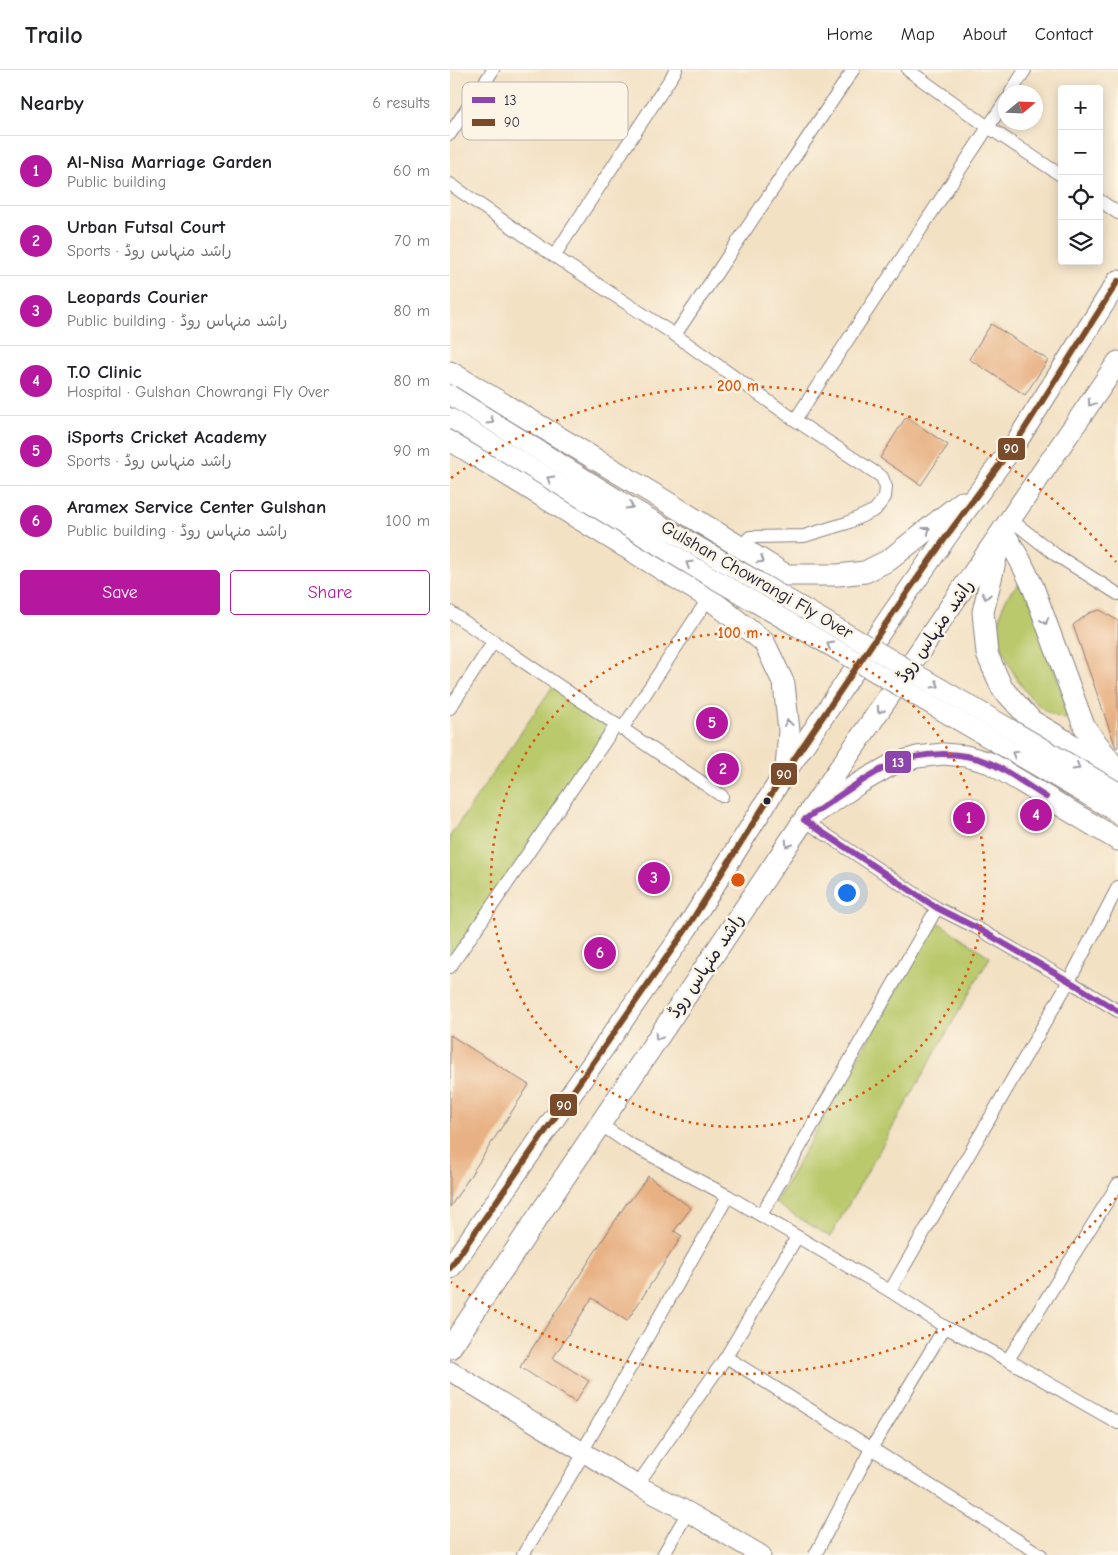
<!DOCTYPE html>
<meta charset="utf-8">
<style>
:root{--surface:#fff;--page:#f2f2f2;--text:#202124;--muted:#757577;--line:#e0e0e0;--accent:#b5179e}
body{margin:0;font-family:"Comic Neue","Playpen Sans Arabic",sans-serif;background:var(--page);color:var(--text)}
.controls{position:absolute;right:15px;top:15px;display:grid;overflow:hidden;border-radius:5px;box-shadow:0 2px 12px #0003}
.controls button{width:45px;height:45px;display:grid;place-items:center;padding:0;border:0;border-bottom:1px solid var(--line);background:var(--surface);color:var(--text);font:25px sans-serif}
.compass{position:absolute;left:548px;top:15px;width:45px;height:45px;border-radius:50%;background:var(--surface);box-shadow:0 2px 12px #0003;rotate:71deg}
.you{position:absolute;left:396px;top:822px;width:18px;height:18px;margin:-12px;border:4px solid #fff;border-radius:50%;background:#1a73e8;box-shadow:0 0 0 8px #1a73e833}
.badge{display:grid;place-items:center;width:32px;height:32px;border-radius:50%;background:var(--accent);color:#fff;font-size:16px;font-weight:700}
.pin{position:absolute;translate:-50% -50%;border:2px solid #fff;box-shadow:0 1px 5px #0006}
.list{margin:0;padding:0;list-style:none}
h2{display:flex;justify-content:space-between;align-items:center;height:65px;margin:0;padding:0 20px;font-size:21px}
h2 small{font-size:16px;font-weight:400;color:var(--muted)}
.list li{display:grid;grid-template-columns:32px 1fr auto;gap:15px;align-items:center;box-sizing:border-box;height:70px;padding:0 20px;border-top:1px solid var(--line)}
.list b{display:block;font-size:19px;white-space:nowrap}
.list p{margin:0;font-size:16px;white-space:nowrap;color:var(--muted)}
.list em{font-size:16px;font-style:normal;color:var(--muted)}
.actions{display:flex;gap:10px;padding:15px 20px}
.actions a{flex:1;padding:11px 0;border:1px solid var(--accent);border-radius:5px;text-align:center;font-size:18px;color:var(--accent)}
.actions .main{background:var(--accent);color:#fff}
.icon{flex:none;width:28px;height:28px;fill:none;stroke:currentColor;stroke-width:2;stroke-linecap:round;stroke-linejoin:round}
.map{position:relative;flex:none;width:668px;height:1485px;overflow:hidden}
header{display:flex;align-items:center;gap:30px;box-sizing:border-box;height:70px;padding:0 25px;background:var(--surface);border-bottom:1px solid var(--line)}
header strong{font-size:24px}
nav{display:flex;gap:28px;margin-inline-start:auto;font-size:18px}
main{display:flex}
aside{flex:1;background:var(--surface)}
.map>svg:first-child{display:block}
.green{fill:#bac96c;stroke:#6e7654}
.building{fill:#e8b183}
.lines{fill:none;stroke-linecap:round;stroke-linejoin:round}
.street-casing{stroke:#8a8280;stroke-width:14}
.secondary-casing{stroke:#8a8280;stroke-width:21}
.primary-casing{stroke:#8a8280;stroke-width:23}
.street{stroke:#fff;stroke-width:12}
.secondary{stroke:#fff;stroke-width:19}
.primary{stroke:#fff;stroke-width:21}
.secondary-bridge-casing{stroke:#8a8280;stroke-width:21;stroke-linecap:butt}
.secondary-bridge{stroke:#fff;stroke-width:19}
.bus-1-casing{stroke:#fcf5e5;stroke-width:10}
.bus-2-casing{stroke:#fcf5e5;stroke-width:10}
.bus-1{stroke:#8e44ad;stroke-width:6}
.bus-2{stroke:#7a4b2a;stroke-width:6}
.oneway{stroke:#9c9ca7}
.ring{fill:none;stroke:#de560e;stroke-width:2.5;stroke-dasharray:2.5 5}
.bus-dot{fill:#22223b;stroke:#fcf5e5;stroke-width:2}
.labels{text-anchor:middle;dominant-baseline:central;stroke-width:5;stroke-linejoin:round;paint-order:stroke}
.street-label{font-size:18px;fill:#22223b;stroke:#fcf5e5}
.key{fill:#fcf5e5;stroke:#bbb6b2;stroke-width:1}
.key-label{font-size:14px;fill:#22223b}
.centre{fill:#de560e;stroke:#fcf5e5;stroke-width:2.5}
.ring-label{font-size:15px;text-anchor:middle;font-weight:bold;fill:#de560e;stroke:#fcf5e5;stroke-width:5;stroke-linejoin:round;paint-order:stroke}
.line-badge{stroke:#fcf5e5;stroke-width:2}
.badge-label{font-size:14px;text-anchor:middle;font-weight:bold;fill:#fff}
</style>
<header>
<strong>Trailo</strong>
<nav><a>Home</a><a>Map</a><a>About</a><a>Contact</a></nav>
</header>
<main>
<aside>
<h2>Nearby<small>6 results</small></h2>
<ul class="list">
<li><span class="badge">1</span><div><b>Al-Nisa Marriage Garden</b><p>Public building</p></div><em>60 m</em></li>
<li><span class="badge">2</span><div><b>Urban Futsal Court</b><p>Sports · راشد منہاس روڈ</p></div><em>70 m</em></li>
<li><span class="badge">3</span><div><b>Leopards Courier</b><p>Public building · راشد منہاس روڈ</p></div><em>80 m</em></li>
<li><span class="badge">4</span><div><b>T.O Clinic</b><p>Hospital · Gulshan Chowrangi Fly Over</p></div><em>80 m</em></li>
<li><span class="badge">5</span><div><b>iSports Cricket Academy</b><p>Sports · راشد منہاس روڈ</p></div><em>90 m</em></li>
<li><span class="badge">6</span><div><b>Aramex Service Center Gulshan</b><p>Public building · راشد منہاس روڈ</p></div><em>100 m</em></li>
</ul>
<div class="actions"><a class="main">Save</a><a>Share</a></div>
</aside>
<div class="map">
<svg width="668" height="1485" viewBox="0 0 668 1485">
<rect width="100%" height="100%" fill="#fcf5e5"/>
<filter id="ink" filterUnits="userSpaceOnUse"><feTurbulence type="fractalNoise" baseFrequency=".02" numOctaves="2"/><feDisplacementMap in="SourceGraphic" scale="10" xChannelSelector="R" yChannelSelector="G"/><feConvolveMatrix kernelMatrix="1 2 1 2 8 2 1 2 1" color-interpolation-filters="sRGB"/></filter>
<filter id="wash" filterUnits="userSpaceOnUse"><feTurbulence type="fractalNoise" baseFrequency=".0096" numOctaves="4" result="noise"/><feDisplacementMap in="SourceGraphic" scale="20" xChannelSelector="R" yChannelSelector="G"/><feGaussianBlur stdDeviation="1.12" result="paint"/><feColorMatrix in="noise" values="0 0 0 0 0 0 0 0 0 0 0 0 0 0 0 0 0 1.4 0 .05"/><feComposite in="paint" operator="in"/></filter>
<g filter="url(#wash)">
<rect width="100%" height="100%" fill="#f3e1c4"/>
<g class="green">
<path d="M 567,515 L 576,517 L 621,649 C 586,651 551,592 549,560 C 549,543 554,527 567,515 Z"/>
<path d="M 105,613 L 166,655 L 0,899 L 0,766 Z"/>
<path d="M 486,851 L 540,887 L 380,1167 L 325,1133 Z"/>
</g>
<g id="blocks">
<g class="building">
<path d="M 541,254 L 598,290 L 575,325 L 519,289 Z"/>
<path d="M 456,347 L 498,375 L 471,415 L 430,388 Z"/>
<path d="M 650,540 L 668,551 L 668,677 L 666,678 L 623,555 L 639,543 Z"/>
<path d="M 0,965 L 79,1015 L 0,1137 Z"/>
<path d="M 198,1106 L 241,1138 L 224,1161 L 232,1166 L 177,1251 L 142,1228 L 103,1288 L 139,1311 L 125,1332 L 70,1297 L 178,1131 L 179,1132 Z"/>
</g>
</g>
</g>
<g filter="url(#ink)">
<use href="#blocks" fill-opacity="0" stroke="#8a8280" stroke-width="1"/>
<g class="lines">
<defs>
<g id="street">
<path d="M 458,0 L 538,57 L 612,106"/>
<path d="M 561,22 L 575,0"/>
<path d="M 0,64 L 43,0"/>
<path d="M 0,114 L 104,186 L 225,265 L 345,350 L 432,407 L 436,417 L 435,427 L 425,440 L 397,453 L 354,466 L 300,467 L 287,480"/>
<path d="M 649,130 L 668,143"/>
<path d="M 104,186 L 226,0"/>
<path d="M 225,265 L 403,0"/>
<path d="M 345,350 L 556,30"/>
<path d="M 561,450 L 606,485 L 668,524"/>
<path d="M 0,542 L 272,726"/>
<path d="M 0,638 L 44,571"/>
<path d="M 172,659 L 262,523"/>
<path d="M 354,750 L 487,838 L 527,858 L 619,911 L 668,941"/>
<path d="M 0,897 L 166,655"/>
<path d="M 150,1054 L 176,1072 L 278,1126 L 440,1221 L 495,1257 L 558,1290 L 668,1353"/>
<path d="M 311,1145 L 487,838"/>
<path d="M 440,1221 L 619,911 L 668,817"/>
<path d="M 276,1287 L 591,1485"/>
<path d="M 558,1290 L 668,1114"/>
<path d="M 132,1382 L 278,1126"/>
<path d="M 187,1415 L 276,1287 L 347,1167"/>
<path d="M 73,1485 L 134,1383"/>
<path d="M 213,1485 L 238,1442"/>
<path d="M 365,1485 L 421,1379 L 495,1257"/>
</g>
<path id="secondary" d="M 0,1301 L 187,1415 L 238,1442 L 311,1485"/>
<g id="primary">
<path d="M 0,302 L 212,429 L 336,505 L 388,505 L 415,502 L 439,490 L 512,432"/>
<path d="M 0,370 L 259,528 L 314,572 L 334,614 L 339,661 L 336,698"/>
<path d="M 553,461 L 570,490 L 583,517 L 634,656 L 663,695"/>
<path d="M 548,479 L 533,542 L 537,584 L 552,618 L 582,651 L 668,702"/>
<path d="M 364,744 L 408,714 L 443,694 L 467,687 L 493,684 L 516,686 L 540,693 L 668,770"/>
<path d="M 0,1198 L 237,858 L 336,701 L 443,543 L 501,460 L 567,371 L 668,211"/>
<path d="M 0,1278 L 354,750 L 668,292"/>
</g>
</defs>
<use href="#street" class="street-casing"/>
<use href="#secondary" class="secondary-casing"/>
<use href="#primary" class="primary-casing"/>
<use href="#street" class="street"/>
<use href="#secondary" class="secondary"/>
<use href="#primary" class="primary"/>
<defs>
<g id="secondary-bridge">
<path d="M 0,325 L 180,437 L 668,722"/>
<path d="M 0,348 L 239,494 L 668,743"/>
</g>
</defs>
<use href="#secondary-bridge" class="secondary-bridge-casing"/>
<use href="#secondary-bridge" class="secondary-bridge"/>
<defs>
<path id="bus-1" d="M 596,727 C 579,717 557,700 540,693 C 510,681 471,681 442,694 C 411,709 382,731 354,750 L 487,838 L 527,858 L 619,911 L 668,941"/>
<path id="bus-2" d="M 0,1198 L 237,858 L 336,701 L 443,543 L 501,460 L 567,371 L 668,211"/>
</defs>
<use href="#bus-1" class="bus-1-casing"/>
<use href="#bus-2" class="bus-2-casing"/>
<use href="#bus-1" class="bus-1"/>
<use href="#bus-2" class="bus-2"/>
</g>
<defs><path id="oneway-chevron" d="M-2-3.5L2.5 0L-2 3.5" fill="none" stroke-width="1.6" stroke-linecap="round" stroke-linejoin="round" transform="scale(1.25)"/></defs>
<g class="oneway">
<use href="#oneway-chevron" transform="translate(641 333) rotate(124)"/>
<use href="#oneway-chevron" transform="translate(41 351) rotate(32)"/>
<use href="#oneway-chevron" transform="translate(100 409) rotate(-149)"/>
<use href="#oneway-chevron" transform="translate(180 436) rotate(31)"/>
<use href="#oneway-chevron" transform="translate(477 460) rotate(-38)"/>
<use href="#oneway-chevron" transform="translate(311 490) rotate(32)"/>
<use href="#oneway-chevron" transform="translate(239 494) rotate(-149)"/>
<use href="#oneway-chevron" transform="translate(536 526) rotate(102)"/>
<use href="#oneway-chevron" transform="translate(595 551) rotate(70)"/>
<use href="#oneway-chevron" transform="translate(380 575) rotate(-150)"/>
<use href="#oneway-chevron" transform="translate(486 615) rotate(30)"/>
<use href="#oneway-chevron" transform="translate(430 640) rotate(125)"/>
<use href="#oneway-chevron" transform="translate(338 653) rotate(-96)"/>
<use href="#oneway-chevron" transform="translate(565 684) rotate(-150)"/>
<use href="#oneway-chevron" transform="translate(627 697) rotate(30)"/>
<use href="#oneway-chevron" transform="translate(338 774) rotate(124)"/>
<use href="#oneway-chevron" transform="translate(208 967) rotate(124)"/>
</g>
</g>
<g class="ring">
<circle cx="288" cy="810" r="247"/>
<path d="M666 1128A494 494 0 0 1 1 1212M1 408A494 494 0 0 1 666 492"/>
</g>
<circle class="bus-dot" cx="317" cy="731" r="4.5"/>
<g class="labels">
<g class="street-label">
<text transform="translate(307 510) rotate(30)">Gulshan Chowrangi Fly Over</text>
<text transform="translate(485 561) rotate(-55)">راشد منہاس روڈ</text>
<text transform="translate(256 896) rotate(-56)">راشد منہاس روڈ</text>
</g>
</g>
<rect x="12" y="12" width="166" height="58" rx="8" class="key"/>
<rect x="22" y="27" width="23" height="6" fill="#8e44ad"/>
<rect x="22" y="49" width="23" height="7" fill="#7a4b2a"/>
<g class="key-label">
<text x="54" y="35">13</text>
<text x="54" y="57">90</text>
</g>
<circle cx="288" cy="810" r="8" class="centre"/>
<g class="ring-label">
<text x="288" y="321">200 m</text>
<text x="288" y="568">100 m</text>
</g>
<g class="line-badge">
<rect x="547" y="367" width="29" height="24" rx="5" fill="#7a4b2a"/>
<rect x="434" y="680" width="28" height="24" rx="5" fill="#8e44ad"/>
<rect x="320" y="692" width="28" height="24" rx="5" fill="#7a4b2a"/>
<rect x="99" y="1023" width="29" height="24" rx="5" fill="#7a4b2a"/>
</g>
<g class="badge-label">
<text x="561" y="383">90</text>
<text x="448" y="697">13</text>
<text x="334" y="709">90</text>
<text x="114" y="1040">90</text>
</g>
</svg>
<div class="controls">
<button>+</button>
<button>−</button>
<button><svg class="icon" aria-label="locate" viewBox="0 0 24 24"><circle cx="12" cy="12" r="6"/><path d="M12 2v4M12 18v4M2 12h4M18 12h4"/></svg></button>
<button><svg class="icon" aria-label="layers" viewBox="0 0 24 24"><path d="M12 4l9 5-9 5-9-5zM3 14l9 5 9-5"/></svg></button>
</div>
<svg class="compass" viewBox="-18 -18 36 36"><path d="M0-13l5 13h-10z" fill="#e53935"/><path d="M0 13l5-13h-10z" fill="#757577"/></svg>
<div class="you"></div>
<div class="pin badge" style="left:519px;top:748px">1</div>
<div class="pin badge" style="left:273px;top:699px">2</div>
<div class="pin badge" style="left:204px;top:808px">3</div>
<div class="pin badge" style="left:586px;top:745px">4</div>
<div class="pin badge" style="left:262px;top:653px">5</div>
<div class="pin badge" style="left:150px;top:883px">6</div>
</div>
</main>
